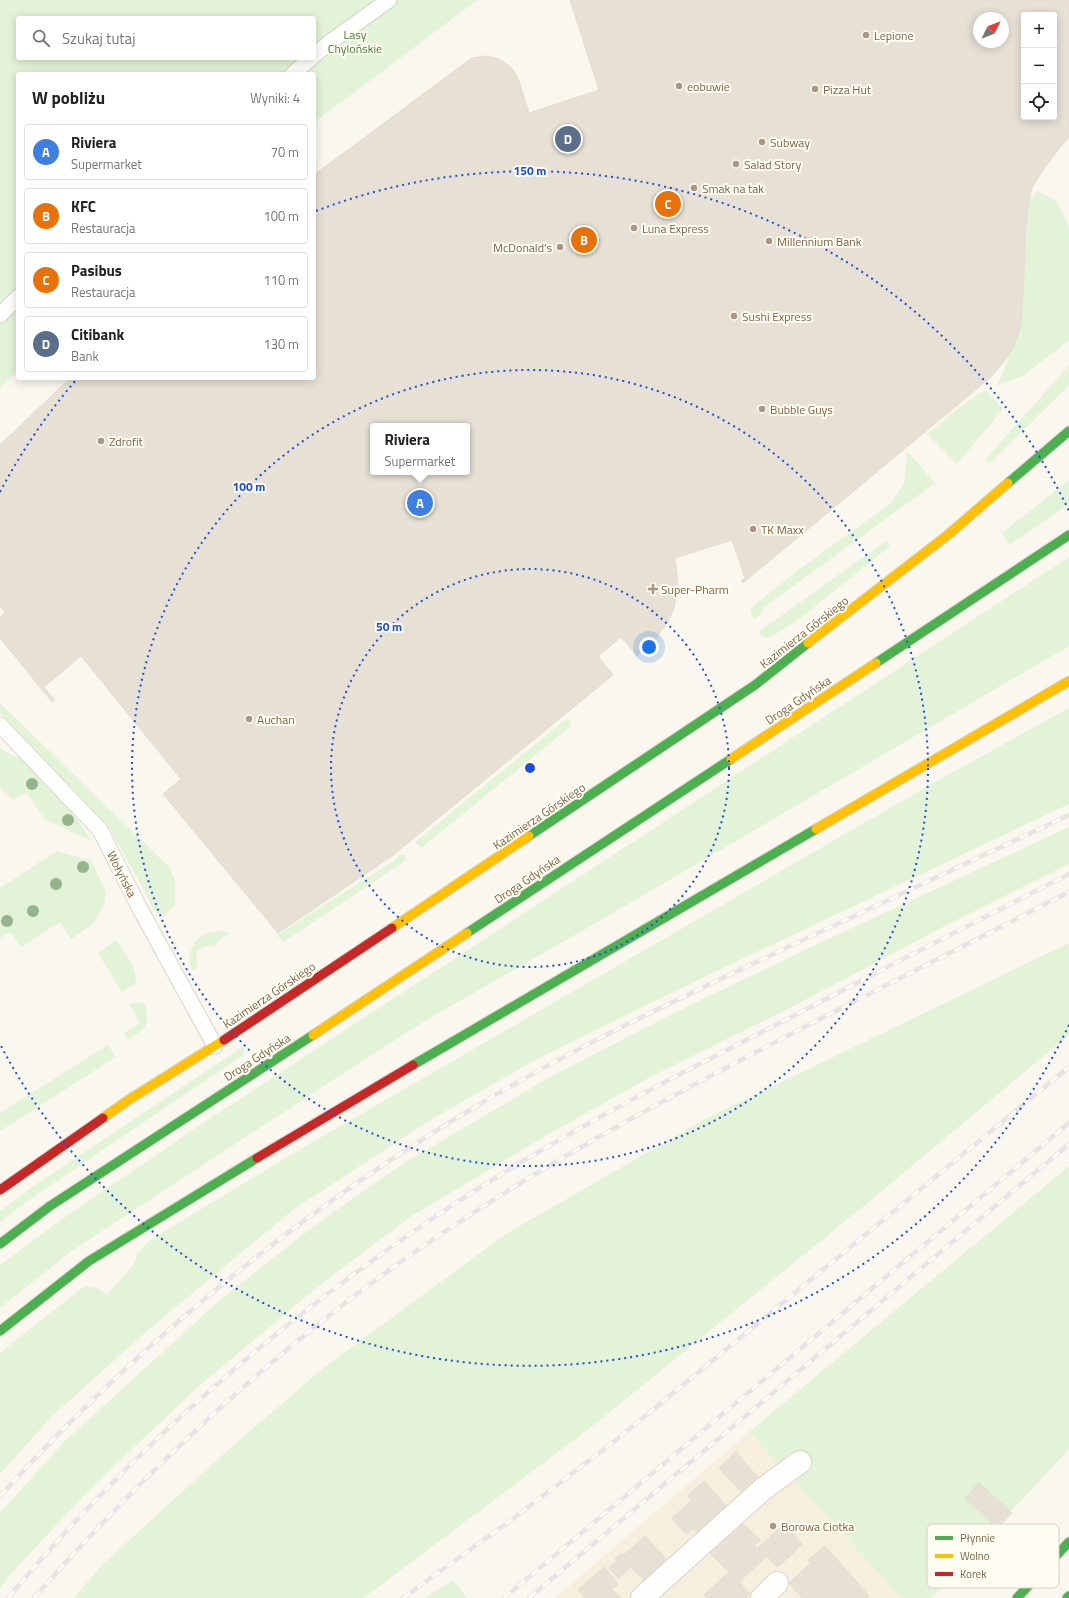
<!DOCTYPE html>
<html lang="pl">
<meta charset="utf-8">
<style>
:root{--surface:#fff;--page:#f2f2f2;--text:#222;--muted:#767676;--line:#e0e0e0;--accent:#d93025}
body{margin:0;font-family:"Titillium Web",sans-serif;background:var(--page);color:var(--text)}
.controls{position:absolute;right:12px;top:12px;display:grid;overflow:hidden;border-radius:4px;box-shadow:0 2px 10px #0003}
.controls button{width:36px;height:36px;display:grid;place-items:center;padding:0;border:0;border-bottom:1px solid var(--line);background:var(--surface);color:var(--text);font:20px sans-serif}
.compass{position:absolute;left:973px;top:12px;width:36px;height:36px;border-radius:50%;background:var(--surface);box-shadow:0 2px 10px #0003;rotate:48deg}
.you{position:absolute;left:649px;top:647px;width:14px;height:14px;margin:-10px;border:3px solid #fff;border-radius:50%;background:#1a73e8;box-shadow:0 0 0 6px #1a73e833}
.badge{display:grid;place-items:center;width:26px;height:26px;border-radius:50%;background:var(--accent);color:#fff;font-size:13px;font-weight:700}
.pin{position:absolute;translate:-50% -50%;border:2px solid #fff;box-shadow:0 1px 4px #0006}
.popup{position:absolute;left:370px;top:423px;width:100px;height:52px;box-sizing:border-box;display:grid;place-content:center;border-radius:4px;background:var(--surface);filter:drop-shadow(0 1px 3px #0005);font-size:13px;white-space:nowrap;color:var(--muted)}
.popup b{font-size:15px;color:var(--text)}
.popup::after{content:'';position:absolute;left:50%;top:100%;margin-left:-8px;border:8px solid transparent;border-top-color:var(--surface)}
.list{margin:0;padding:0;list-style:none}
h2{display:flex;justify-content:space-between;align-items:center;height:52px;margin:0;padding:0 16px;font-size:17px}
h2 small{font-size:13px;font-weight:400;color:var(--muted)}
.list li{display:grid;grid-template-columns:26px 1fr auto;gap:12px;align-items:center;box-sizing:border-box;height:56px;margin:0 8px 8px;padding:0 8px;border:1px solid var(--line);border-radius:4px}
.list b{display:block;font-size:15px;white-space:nowrap}
.list p{margin:0;font-size:13px;white-space:nowrap;color:var(--muted)}
.list em{font-size:13px;font-style:normal;color:var(--muted)}
.icon{flex:none;width:22px;height:22px;fill:none;stroke:currentColor;stroke-width:2;stroke-linecap:round;stroke-linejoin:round}
.map{position:relative;flex:none;width:1069px;height:1598px;overflow:hidden}
.search{position:absolute;background:var(--surface);box-shadow:0 2px 10px #0003;left:16px;top:16px;width:300px;height:44px;display:flex;align-items:center;gap:10px;box-sizing:border-box;padding:0 14px;border-radius:4px;color:var(--muted);font-size:15px}
.panel{position:absolute;background:var(--surface);box-shadow:0 2px 10px #0003;left:16px;top:72px;width:300px;height:308px;border-radius:4px}
.map>svg:first-child{display:block}
.residential{fill:#f6efde}
.green{fill:#e2f3d7;fill-rule:evenodd}
.building{fill:#e7e0d5;stroke:#e4dccf;fill-rule:evenodd}
.lines{fill:none;stroke-linecap:round;stroke-linejoin:round}
.lane-casing{stroke:#dad4cc;stroke-width:17}
.street-casing{stroke:#dad4cc;stroke-width:24}
.fast-casing{stroke:#d8d3c9;stroke-width:11}
.slow-casing{stroke:#d8d3c9;stroke-width:11}
.jam-casing{stroke:#d8d3c9;stroke-width:11}
.lane{stroke:#fefefc;stroke-width:15}
.street{stroke:#fefefc;stroke-width:22}
.fast{stroke:#4caf50;stroke-width:9}
.slow{stroke:#ffc107;stroke-width:9}
.jam{stroke:#c62828;stroke-width:9}
.rail-casing{stroke:#e7e3e6;stroke-width:4.5}
.rail{stroke:#fffcf2;stroke-width:3;stroke-dasharray:9;stroke-linecap:butt}
.tree{fill:#96b48c}
.ring{fill:none;stroke:#1d4ed8;stroke-width:2;stroke-dasharray:2 4}
.poi-dot{fill:#a99783;stroke:#fffcf2;stroke-width:1.5}
.labels{text-anchor:middle;dominant-baseline:central;stroke-width:4;stroke-linejoin:round;paint-order:stroke}
.park-label{font-size:12px;fill:#457e3c;stroke:#fffcf2}
.poi-label{font-size:12px;fill:#7d6449;stroke:#fffcf2;text-anchor:start}
.street-label{font-size:12px;fill:#7d6449;stroke:#fffcf2}
.key{fill:#fffcf2;stroke:#d8cebf;stroke-width:1}
.key-label{font-size:11px;fill:#7d6449}
.centre{fill:#1d4ed8;stroke:#fffcf2;stroke-width:2}
.ring-label{font-size:12px;text-anchor:middle;font-weight:bold;fill:#1d4ed8;stroke:#fffcf2;stroke-width:4;stroke-linejoin:round;paint-order:stroke}
</style>
<div class="map">
<svg width="1069" height="1598" viewBox="0 0 1069 1598">
<rect width="100%" height="100%" fill="#faf7ee"/>
<path class="residential" d="M 749,1432 L 902,1598 L 555,1598 Z"/>
<g class="green">
<path d="M 0,0 L 477,0 L 375,77 L 314,122 L 314,74 L 18,74 L 18,371 L 0,388 ZM 18,18 L 314,18 L 314,58 L 18,58 Z"/>
<path d="M 1038,191 L 1057,202 L 1069,228 L 1069,340 L 1023,376 L 998,385 L 1020,326 L 1029,200 Z"/>
<path d="M 1069,365 L 1069,385 L 990,463 L 986,459 Z"/>
<path d="M 985,390 L 1003,409 L 957,464 L 927,434 L 957,409 Z"/>
<path d="M 907,451 L 935,483 L 763,608 L 762,613 L 754,619 L 750,611 L 752,607 L 797,571 L 891,503 L 904,484 Z"/>
<path d="M 1069,480 L 1069,504 L 1010,545 L 1002,533 Z"/>
<path d="M 886,541 L 890,546 L 802,617 L 781,631 L 767,638 L 762,636 L 758,632 Z"/>
<path d="M 1069,557 L 1069,646 L 582,931 L 428,1019 L 356,1065 L 73,1250 L 0,1308 L 0,1265 L 58,1222 L 200,1125 Z"/>
<path d="M 0,703 L 170,868 L 175,881 L 175,904 L 165,916 L 155,912 L 145,892 L 108,826 L 0,712 Z"/>
<path d="M 1069,708 L 1069,804 L 706,976 L 539,1058 L 432,1119 L 294,1209 L 147,1331 L 52,1416 L 0,1474 L 0,1354 L 13,1342 L 85,1286 L 98,1288 L 107,1295 L 134,1264 L 137,1254 L 150,1240 L 299,1150 L 935,782 Z"/>
<path d="M 568,719 L 571,721 L 570,727 L 421,848 L 415,842 L 565,720 Z"/>
<path d="M 0,748 L 23,761 L 71,811 L 92,841 L 44,819 L 27,792 L 13,800 L 0,787 Z"/>
<path d="M 1069,827 L 1069,864 L 939,929 L 790,1008 L 652,1076 L 547,1135 L 410,1217 L 315,1289 L 201,1384 L 94,1485 L 16,1568 L 0,1588 L 0,1513 L 64,1442 L 221,1299 L 318,1223 L 404,1163 L 552,1076 L 676,1012 L 807,949 Z"/>
<path d="M 57,851 L 91,861 L 106,892 L 104,905 L 92,925 L 71,939 L 60,922 L 21,947 L 11,932 L 0,938 L 0,888 Z"/>
<path d="M 399,855 L 404,855 L 406,860 L 283,942 L 277,935 L 395,860 Z"/>
<path d="M 219,931 L 224,931 L 230,934 L 223,936 L 215,946 L 204,947 L 198,950 L 196,958 L 198,967 L 194,971 C 184,961 192,942 203,935 C 207,932 214,932 219,931 Z"/>
<path d="M 116,940 C 123,951 140,970 135,984 L 122,992 L 98,953 Z"/>
<path d="M 1069,943 L 1069,1035 L 870,1201 L 595,1424 L 365,1597 L 363,1598 L 74,1598 L 101,1566 L 228,1450 L 326,1366 L 506,1234 L 709,1117 Z"/>
<path d="M 142,1002 L 145,1004 C 150,1026 146,1029 127,1040 L 124,1033 L 140,1023 L 129,1004 Z"/>
<path d="M 108,1045 L 116,1057 L 0,1131 L 0,1113 Z"/>
<path d="M 245,1045 L 243,1055 L 26,1202 L 0,1222 L 0,1211 L 35,1185 Z"/>
<path d="M 1069,1166 L 1069,1449 L 931,1598 L 902,1598 L 749,1432 Z"/>
<path d="M 453,1580 L 467,1598 L 425,1598 Z"/>
</g>
<g class="building">
<path d="M 570,0 L 1069,0 L 1069,137 L 1057,151 L 1043,170 L 1032,188 L 1029,200 L 1026,227 L 1022,315 L 1019,331 L 1014,346 L 1006,359 L 990,378 L 743,583 L 741,581 L 745,578 L 732,540 L 675,558 L 678,582 L 674,609 L 666,624 L 655,640 L 637,656 L 621,637 L 598,656 L 613,675 L 392,856 L 278,933 L 163,794 L 181,779 L 81,656 L 44,687 L 55,700 L 52,702 L 0,638 L 0,617 L 5,612 L 0,606 L 0,445 L 70,378 L 314,378 L 314,175 L 461,66 L 472,58 L 486,56 L 499,59 L 511,67 L 518,78 L 529,113 L 599,90 ZM 1024,15 L 1054,15 L 1054,117 L 1024,117 ZM 979,18 L 1003,18 L 1003,42 L 979,42 ZM 373,426 L 467,426 L 467,472 L 373,472 Z"/>
<path d="M 736,1452 L 759,1479 L 743,1494 L 719,1468 Z"/>
<path d="M 704,1481 L 726,1506 L 697,1532 L 693,1528 L 686,1534 L 672,1518 L 692,1500 L 688,1496 Z"/>
<path d="M 979,1483 L 1012,1513 L 998,1528 L 965,1498 Z"/>
<path d="M 742,1523 L 760,1540 L 754,1546 L 757,1549 L 770,1537 L 788,1558 L 777,1567 L 767,1556 L 739,1582 L 750,1594 L 746,1598 L 707,1598 L 704,1595 L 729,1572 L 710,1553 Z"/>
<path d="M 784,1524 L 802,1544 L 788,1558 L 770,1537 Z"/>
<path d="M 645,1536 L 666,1559 L 661,1564 L 664,1568 L 656,1576 L 653,1572 L 644,1580 L 631,1567 L 618,1578 L 609,1568 L 617,1561 L 615,1559 L 622,1553 L 624,1555 Z"/>
<path d="M 825,1546 L 869,1596 L 867,1598 L 802,1598 L 789,1583 L 811,1563 L 808,1560 Z"/>
<path d="M 604,1567 L 618,1584 L 612,1589 L 621,1598 L 585,1598 L 578,1590 Z"/>
</g>
<g class="lines">
<defs>
<g id="lane">
<path d="M 314,55 L 333,40 L 389,0"/>
<path d="M 293,74 L 311,58"/>
<path d="M 0,315 L 18,297"/>
<path d="M 0,725 L 100,830 L 140,909 L 215,1046"/>
</g>
<g id="street">
<path d="M 642,1598 L 763,1489 L 800,1462"/>
<path d="M 762,1598 L 777,1583"/>
</g>
<g id="fast">
<path d="M 1008,483 L 1069,431"/>
<path d="M 876,663 L 1069,535"/>
<path d="M 529,836 L 755,685 L 808,643"/>
<path d="M 467,933 L 731,759"/>
<path d="M 413,1065 L 816,829"/>
<path d="M 0,1244 L 50,1206 L 313,1035"/>
<path d="M 0,1331 L 89,1261 L 257,1158"/>
<path d="M 1017,1598 L 1069,1542"/>
<path d="M 1067,1598 L 1069,1596"/>
</g>
<g id="slow">
<path d="M 808,643 L 949,534 L 1008,483"/>
<path d="M 731,759 L 876,663"/>
<path d="M 816,829 L 1069,681"/>
<path d="M 392,928 L 529,836"/>
<path d="M 313,1035 L 467,933"/>
<path d="M 103,1118 L 127,1101 L 224,1040"/>
</g>
<g id="jam">
<path d="M 224,1040 L 392,928"/>
<path d="M 257,1158 L 413,1065"/>
<path d="M 0,1190 L 103,1118"/>
</g>
</defs>
<use href="#lane" class="lane-casing"/>
<use href="#street" class="street-casing"/>
<use href="#fast" class="fast-casing"/>
<use href="#slow" class="slow-casing"/>
<use href="#jam" class="jam-casing"/>
<use href="#lane" class="lane"/>
<use href="#street" class="street"/>
<use href="#fast" class="fast"/>
<use href="#slow" class="slow"/>
<use href="#jam" class="jam"/>
<defs>
<g id="rail">
<path d="M 0,1496 C 137,1345 295,1215 470,1110 C 571,1049 678,999 784,949 C 879,904 974,860 1069,815"/>
<path d="M 8,1598 C 127,1455 269,1330 423,1225 C 532,1150 650,1089 768,1029 C 868,977 969,925 1069,874"/>
<path d="M 34,1598 C 140,1477 257,1366 388,1271 C 523,1173 672,1095 820,1019 C 903,977 986,935 1069,892"/>
<path d="M 403,1598 L 514,1518 L 621,1436 L 1069,1067"/>
<path d="M 504,1598 L 1069,1123"/>
<path d="M 529,1598 L 1069,1144"/>
</g>
</defs>
<use href="#rail" class="rail-casing"/>
<use href="#rail" class="rail"/>
</g>
<g class="tree">
<circle cx="32" cy="784" r="6"/>
<circle cx="68" cy="820" r="6"/>
<circle cx="83" cy="867" r="6"/>
<circle cx="56" cy="884" r="6"/>
<circle cx="33" cy="911" r="6"/>
<circle cx="7" cy="921" r="6"/>
</g>
<g class="ring">
<circle cx="530" cy="768" r="199"/>
<circle cx="530" cy="768" r="398"/>
<path d="M1069 1025A597 597 0 0 1 0 1044M0 492A597 597 0 0 1 76 380M316 211A597 597 0 0 1 1069 511"/>
</g>
<g class="poi-dot">
<circle cx="866" cy="35" r="4"/>
<circle cx="679" cy="86" r="4"/>
<circle cx="815" cy="89" r="4"/>
<circle cx="762" cy="142" r="4"/>
<circle cx="736" cy="164" r="4"/>
<circle cx="694" cy="188" r="4"/>
<circle cx="634" cy="228" r="4"/>
<circle cx="769" cy="241" r="4"/>
<circle cx="560" cy="247" r="4"/>
<circle cx="734" cy="316" r="4"/>
<circle cx="762" cy="409" r="4"/>
<circle cx="101" cy="441" r="4"/>
<circle cx="753" cy="529" r="4"/>
<path d="M651 583h4v4h4v4h-4v4h-4v-4h-4v-4h4z"/>
<circle cx="249" cy="719" r="4"/>
<circle cx="773" cy="1526" r="4"/>
</g>
<g class="labels">
<g class="park-label">
<text x="355" y="34">Lasy<tspan x="355" dy="14">Chylońskie</tspan></text>
</g>
<g class="poi-label">
<text x="874" y="35">Lepione</text>
<text x="687" y="86">eobuwie</text>
<text x="823" y="89">Pizza Hut</text>
<text x="770" y="142">Subway</text>
<text x="744" y="164">Salad Story</text>
<text x="702" y="188">Smak na tak</text>
<text x="642" y="228">Luna Express</text>
<text x="777" y="241">Millennium Bank</text>
<text x="552" y="247" text-anchor="end">McDonald's</text>
<text x="742" y="316">Sushi Express</text>
<text x="770" y="409">Bubble Guys</text>
<text x="109" y="441">Zdrofit</text>
<text x="761" y="529">TK Maxx</text>
<text x="661" y="589">Super-Pharm</text>
<text x="257" y="719">Auchan</text>
<text x="781" y="1526">Borowa Ciotka</text>
</g>
<g class="street-label">
<text transform="translate(804 632) rotate(-38)">Kazimierza Górskiego</text>
<text transform="translate(798 700) rotate(-34)">Droga Gdyńska</text>
<text transform="translate(539 816) rotate(-34)">Kazimierza Górskiego</text>
<text transform="translate(122 874) rotate(63)">Wołyńska</text>
<text transform="translate(527 879) rotate(-34)">Droga Gdyńska</text>
<text transform="translate(269 995) rotate(-34)">Kazimierza Górskiego</text>
<text transform="translate(257 1057) rotate(-33)">Droga Gdyńska</text>
</g>
</g>
<rect x="927" y="1524" width="132" height="64" rx="6" class="key"/>
<rect x="935" y="1536" width="18" height="4" fill="#4caf50"/>
<rect x="935" y="1554" width="18" height="4" fill="#ffc107"/>
<rect x="935" y="1572" width="18" height="4" fill="#c62828"/>
<g class="key-label">
<text x="960" y="1542">Płynnie</text>
<text x="960" y="1560">Wolno</text>
<text x="960" y="1578">Korek</text>
</g>
<circle cx="530" cy="768" r="6" class="centre"/>
<g class="ring-label">
<text x="530" y="175">150 m</text>
<text x="249" y="491">100 m</text>
<text x="389" y="631">50 m</text>
</g>
</svg>
<div class="controls">
<button>+</button>
<button>−</button>
<button><svg class="icon" aria-label="locate" viewBox="0 0 24 24"><circle cx="12" cy="12" r="6"/><path d="M12 2v4M12 18v4M2 12h4M18 12h4"/></svg></button>
</div>
<svg class="compass" viewBox="-18 -18 36 36"><path d="M0-13l5 13h-10z" fill="#e53935"/><path d="M0 13l5-13h-10z" fill="#767676"/></svg>
<div class="you"></div>
<div class="pin badge" style="left:420px;top:503px;background:#3f7fe0">A</div>
<div class="popup"><b>Riviera</b>Supermarket</div>
<div class="pin badge" style="left:584px;top:240px;background:#e8710a">B</div>
<div class="pin badge" style="left:668px;top:204px;background:#e8710a">C</div>
<div class="pin badge" style="left:568px;top:139px;background:#5c6f8a">D</div>
<div class="search"><svg class="icon" aria-label="search" viewBox="0 0 24 24"><circle cx="10" cy="10" r="6"/><path d="M15 15l6 6"/></svg>Szukaj tutaj</div>
<section class="panel">
<h2>W pobliżu<small>Wyniki: 4</small></h2>
<ul class="list">
<li><span class="badge" style="background:#3f7fe0">A</span><div><b>Riviera</b><p>Supermarket</p></div><em>70 m</em></li>
<li><span class="badge" style="background:#e8710a">B</span><div><b>KFC</b><p>Restauracja</p></div><em>100 m</em></li>
<li><span class="badge" style="background:#e8710a">C</span><div><b>Pasibus</b><p>Restauracja</p></div><em>110 m</em></li>
<li><span class="badge" style="background:#5c6f8a">D</span><div><b>Citibank</b><p>Bank</p></div><em>130 m</em></li>
</ul>
</section>
</div>
